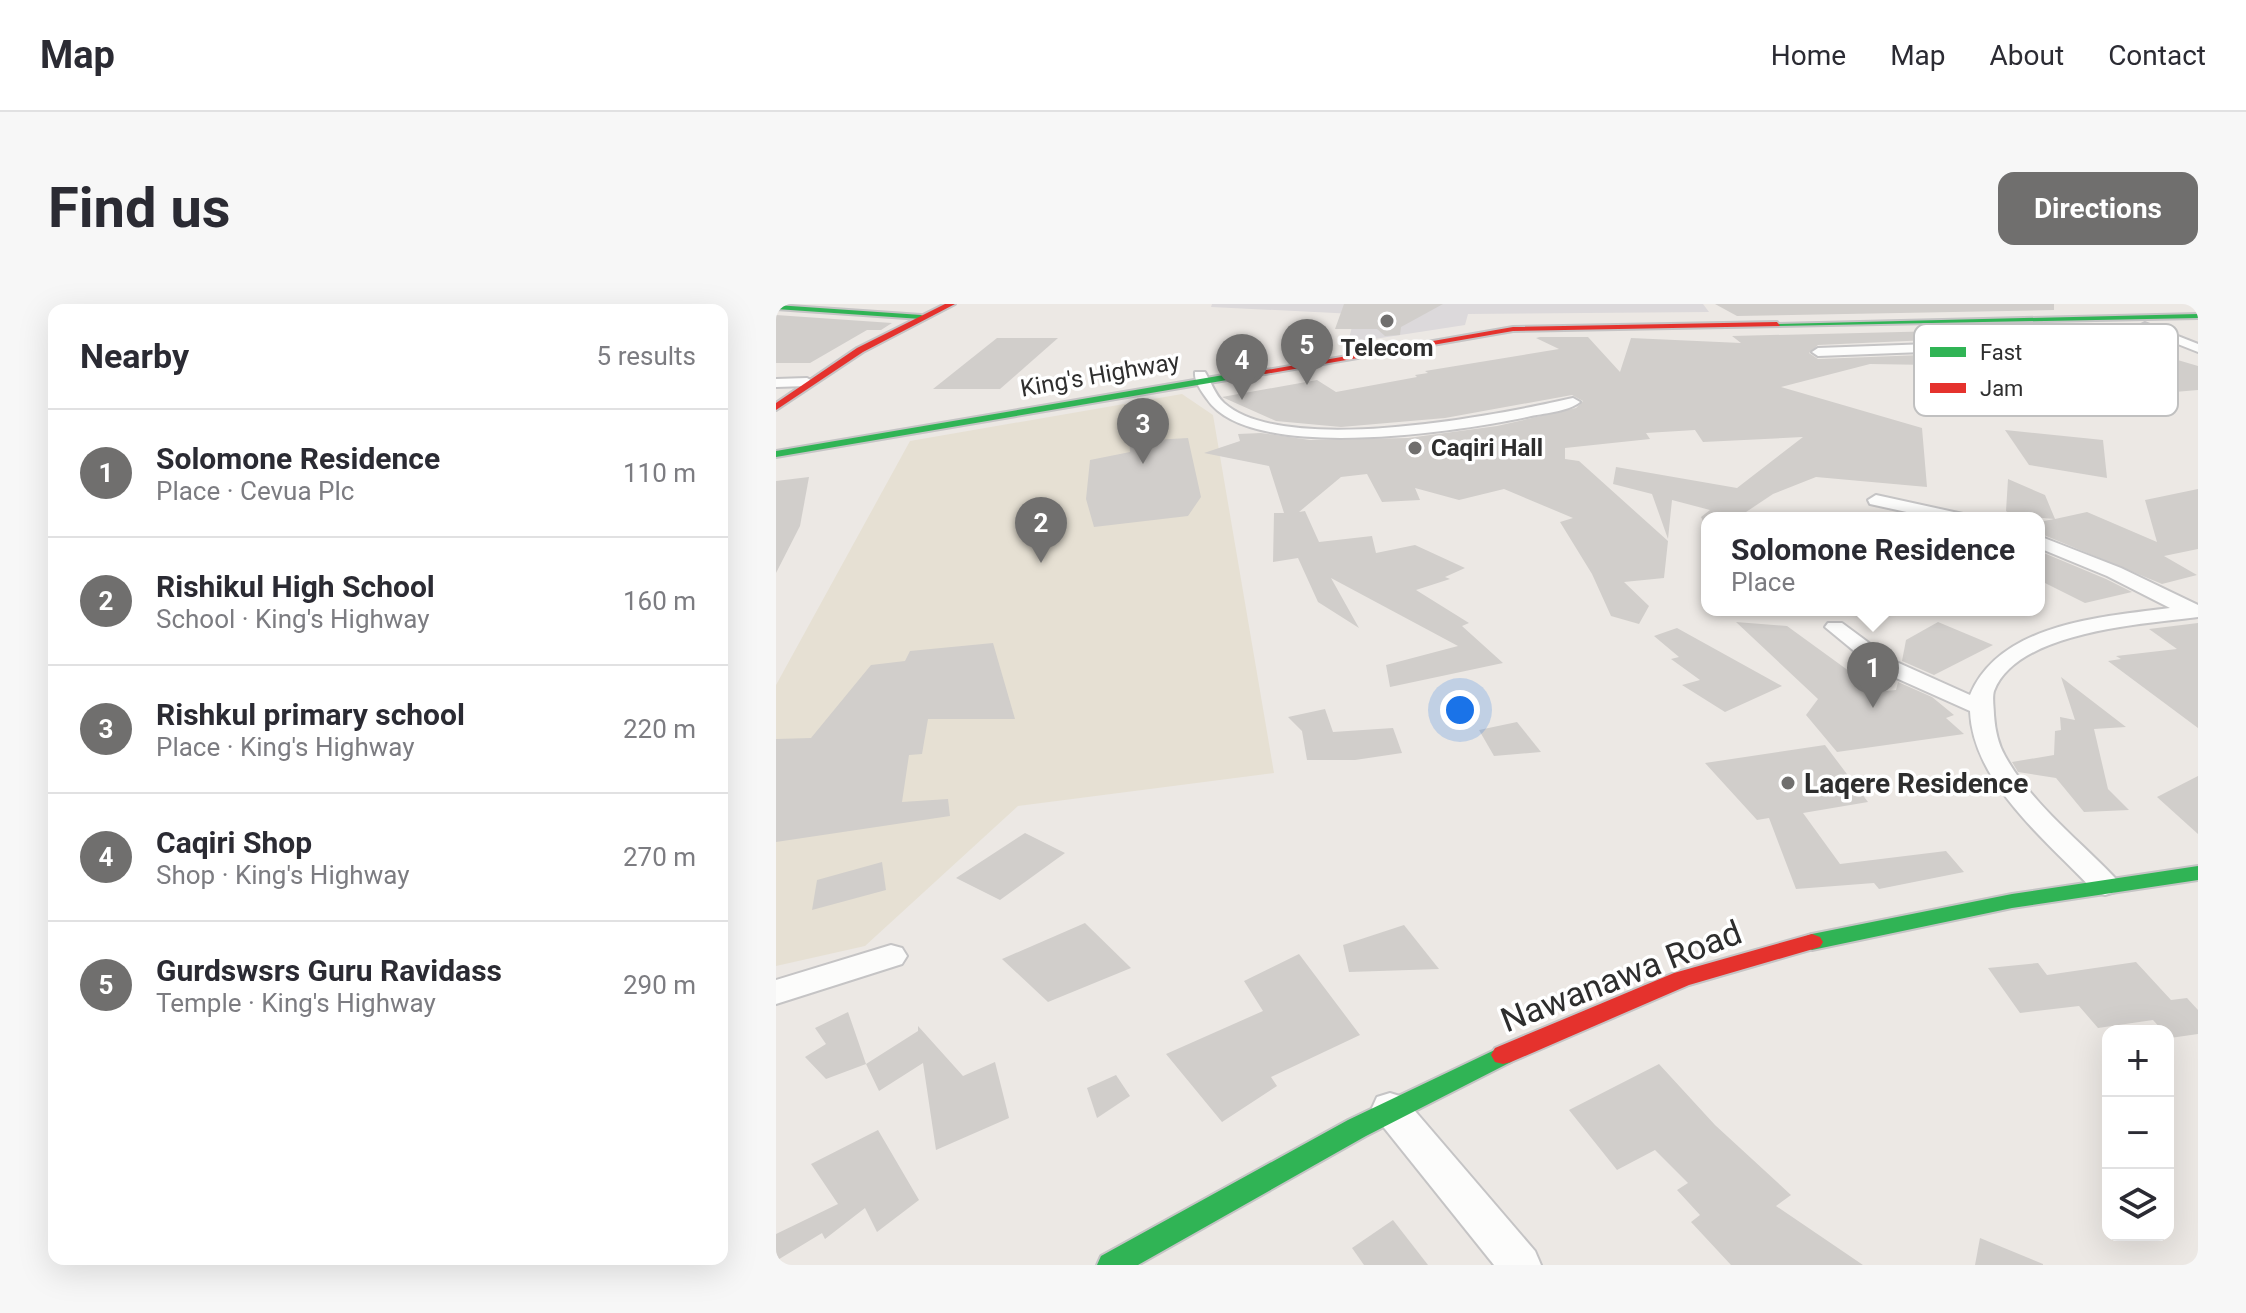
<!DOCTYPE html>
<meta charset="utf-8">
<style>
:root{--surface:#fff;--page:#f7f7f7;--text:#2b2b33;--muted:#7c7c81;--line:#e1e1e2;--accent:#706f6e}
body{margin:0;font-family:Roboto,sans-serif;background:var(--page);color:var(--text)}
.controls{position:absolute;right:24px;bottom:24px;display:grid;overflow:hidden;border-radius:16px;box-shadow:0 8px 32px #0002}
.controls button{width:72px;height:72px;display:grid;place-items:center;padding:0;border:0;border-bottom:2px solid var(--line);background:var(--surface);color:var(--text);font:40px sans-serif}
.you{position:absolute;left:684px;top:406px;width:28px;height:28px;margin:-20px;border:6px solid #fff;border-radius:50%;background:#1a73e8;box-shadow:0 0 0 12px #1a73e833}
.badge{display:grid;place-items:center;width:52px;height:52px;border-radius:50%;background:var(--accent);color:#fff;font-size:26px;font-weight:700}
.pin{position:absolute;translate:-50% -66px;filter:drop-shadow(0 2px 4px #0008)}
.pin::after{content:'';position:absolute;top:42px;width:28px;height:24px;background:inherit;clip-path:polygon(0 0,100% 0,50% 100%)}
.popup{position:absolute;left:925px;top:208px;width:344px;height:104px;box-sizing:border-box;display:grid;place-content:center;border-radius:16px;background:var(--surface);filter:drop-shadow(0 2px 6px #0005);font-size:26px;white-space:nowrap;color:var(--muted)}
.popup b{font-size:30px;color:var(--text)}
.popup::after{content:'';position:absolute;left:50%;top:100%;margin-left:-16px;border:16px solid transparent;border-top-color:var(--surface)}
.list{margin:0;padding:0;list-style:none}
h2{display:flex;justify-content:space-between;align-items:center;height:104px;margin:0;padding:0 32px;font-size:34px}
h2 small{font-size:26px;font-weight:400;color:var(--muted)}
.list li{display:grid;grid-template-columns:52px 1fr auto;gap:24px;align-items:center;box-sizing:border-box;height:128px;padding:0 32px;border-top:2px solid var(--line)}
.list b{display:block;font-size:30px;white-space:nowrap}
.list p{margin:0;font-size:26px;white-space:nowrap;color:var(--muted)}
.list em{font-size:26px;font-style:normal;color:var(--muted)}
.icon{flex:none;width:44px;height:44px;fill:none;stroke:currentColor;stroke-width:2;stroke-linecap:round;stroke-linejoin:round}
.map{position:relative;flex:none;width:1422px;height:961px;overflow:hidden;border-radius:16px}
header{display:flex;align-items:center;gap:48px;box-sizing:border-box;height:112px;padding:0 40px;background:var(--surface);border-bottom:2px solid var(--line)}
header strong{font-size:38px}
nav{display:flex;gap:44px;margin-inline-start:auto;font-size:28px}
.intro{display:flex;align-items:center;justify-content:space-between;box-sizing:border-box;height:192px;padding:0 48px}
h1{margin:0;font-size:56px}
.button{padding:20px 36px;border-radius:16px;background:var(--accent);color:#fff;font-size:28px;font-weight:700}
main{display:flex;gap:48px;padding:0 48px}
aside{flex:1;background:var(--surface);border-radius:16px;box-shadow:0 8px 32px #0002}
.map>svg:first-child{display:block}
.industrial{fill:#dcd9db}
.education{fill:#e6e0d3}
.building{fill:#d1cecb}
.lines{fill:none;stroke-linecap:round;stroke-linejoin:round}
.street-casing{stroke:#c5c4c5;stroke-width:4}
.fast-casing{stroke:#c5c4c5;stroke-width:4}
.jam-casing{stroke:#c5c4c5;stroke-width:4}
.street{fill:#fcfcfb;fill-rule:evenodd}
.fast{fill:#30b455;fill-rule:evenodd}
.jam{fill:#e5322d;fill-rule:evenodd}
.poi-dot{fill:#706f6e;stroke:#fff;stroke-width:3}
.labels{text-anchor:middle;dominant-baseline:central;stroke-width:7;stroke-linejoin:round;paint-order:stroke}
.far-poi-label{font-size:24px;font-weight:bold;fill:#2e2e2e;stroke:#fff}
.far-street-label{font-size:24px;fill:#2e2e2e;stroke:#fff}
.poi-label{font-size:28px;font-weight:bold;fill:#2e2e2e;stroke:#fff;text-anchor:start}
.near-street-label{font-size:34px;fill:#2e2e2e;stroke:#fff}
.key{fill:#fff;stroke:#c0c0c0;stroke-width:2}
.key-label{font-size:22px;fill:#2e2e2e}
</style>
<header>
<strong>Map</strong>
<nav><a>Home</a><a>Map</a><a>About</a><a>Contact</a></nav>
</header>
<div class="intro"><h1>Find us</h1><a class="button">Directions</a></div>
<main>
<aside>
<h2>Nearby<small>5 results</small></h2>
<ul class="list">
<li><span class="badge">1</span><div><b>Solomone Residence</b><p>Place · Cevua Plc</p></div><em>110 m</em></li>
<li><span class="badge">2</span><div><b>Rishikul High School</b><p>School · King's Highway</p></div><em>160 m</em></li>
<li><span class="badge">3</span><div><b>Rishkul primary school</b><p>Place · King's Highway</p></div><em>220 m</em></li>
<li><span class="badge">4</span><div><b>Caqiri Shop</b><p>Shop · King's Highway</p></div><em>270 m</em></li>
<li><span class="badge">5</span><div><b>Gurdswsrs Guru Ravidass</b><p>Temple · King's Highway</p></div><em>290 m</em></li>
</ul>
</aside>
<div class="map">
<svg width="1422" height="961" viewBox="0 0 1422 961">
<rect width="100%" height="100%" fill="#ece8e4"/>
<path class="industrial" d="M 436,0 L 927,0 L 933,8 L 692,10 L 689,21 L 572,39 L 579,10 L 435,3 Z"/>
<path class="education" d="M 406,90 L 437,111 L 498,469 L 242,502 L 89,642 L 0,662 L 0,381 L 134,137 Z"/>
<g class="building">
<path d="M 568,0 L 667,0 L 625,23 L 624,31 L 609,32 L 601,25 L 559,25 Z"/>
<path d="M 939,0 L 1278,0 L 1278,6 L 961,12 Z"/>
<path d="M 0,11 L 116,19 L 105,26 L 91,26 L 34,59 L 0,59 Z"/>
<path d="M 1292,24 L 1309,29 L 1042,41 L 1033,49 L 1042,55 L 1224,48 L 1276,79 L 1282,77 L 1282,66 L 1250,46 L 1344,39 L 1422,62 L 1422,86 L 1340,93 L 1313,82 L 1272,100 L 1216,107 L 1204,89 L 1208,74 L 1180,76 L 1155,61 L 1094,60 L 1005,83 L 1146,124 L 1151,183 L 1040,173 L 997,190 L 961,214 L 945,212 L 931,214 L 928,219 L 925,213 L 934,206 L 896,196 L 892,235 L 876,190 L 837,180 L 840,163 L 961,184 L 1027,133 L 927,138 L 919,126 L 870,129 L 874,135 L 789,144 L 789,155 L 803,157 L 892,237 L 888,274 L 848,278 L 873,302 L 863,320 L 835,312 L 816,270 L 784,218 L 797,214 L 728,185 L 683,196 L 639,184 L 644,196 L 606,198 L 591,170 L 565,173 L 523,208 L 529,207 L 543,238 L 596,232 L 600,249 L 639,241 L 689,264 L 669,273 L 674,275 L 640,286 L 693,319 L 686,322 L 727,359 L 614,383 L 610,361 L 682,342 L 555,274 L 583,324 L 542,298 L 522,254 L 497,258 L 498,209 L 508,209 L 493,162 L 428,149 L 464,137 L 462,130 L 485,129 L 534,136 L 632,134 L 721,122 L 800,104 L 807,97 L 796,91 L 669,114 L 565,123 L 500,117 L 446,93 L 541,76 L 560,88 L 641,73 L 639,71 L 652,69 L 649,67 L 783,45 L 760,34 L 764,33 L 812,33 L 844,68 L 855,34 L 965,39 L 956,32 Z"/>
<path d="M 221,34 L 282,34 L 224,85 L 157,85 Z"/>
<path d="M 376,126 L 377,136 L 412,134 L 425,193 L 412,212 L 318,223 L 310,195 L 314,156 L 354,148 L 353,128 Z"/>
<path d="M 1229,126 L 1327,136 L 1331,174 L 1253,161 Z"/>
<path d="M 33,173 L 24,222 L 0,269 L 0,177 Z"/>
<path d="M 1232,175 L 1269,191 L 1279,215 L 1311,208 L 1381,238 L 1369,196 L 1422,185 L 1422,245 L 1388,252 L 1421,271 L 1386,280 L 1263,229 L 1263,218 L 1278,215 L 1235,211 L 1230,207 Z"/>
<path d="M 1263,247 L 1330,275 L 1356,288 L 1309,299 L 1263,276 Z"/>
<path d="M 960,318 L 1011,322 L 1095,383 L 1108,380 L 1110,387 L 1120,386 L 1122,378 L 1156,393 L 1178,411 L 1170,414 L 1188,430 L 1061,448 L 1030,411 L 1042,395 Z"/>
<path d="M 1162,318 L 1217,341 L 1158,371 L 1126,357 L 1130,336 Z"/>
<path d="M 1422,319 L 1422,424 L 1332,357 L 1345,355 L 1340,352 L 1401,345 L 1373,325 Z"/>
<path d="M 901,324 L 1006,382 L 949,408 L 906,381 L 924,376 L 895,355 L 903,353 L 878,332 Z"/>
<path d="M 217,339 L 239,415 L 152,415 L 146,450 L 133,451 L 126,498 L 172,495 L 174,512 L 0,538 L 0,435 L 35,434 L 95,361 L 129,357 L 134,347 Z"/>
<path d="M 1285,373 L 1350,423 L 1318,425 L 1332,485 L 1353,506 L 1308,508 L 1280,474 L 1242,468 L 1236,458 L 1278,451 L 1279,427 L 1285,426 L 1284,413 L 1299,416 Z"/>
<path d="M 549,405 L 557,428 L 617,424 L 626,449 L 579,456 L 531,456 L 526,427 L 512,413 Z"/>
<path d="M 741,418 L 765,448 L 718,452 L 703,426 Z"/>
<path d="M 1049,441 L 1092,498 L 1027,509 L 1064,560 L 1170,547 L 1188,568 L 1103,585 L 1098,579 L 1020,585 L 993,514 L 981,516 L 929,459 Z"/>
<path d="M 1422,472 L 1422,530 L 1381,493 Z"/>
<path d="M 249,529 L 289,549 L 224,596 L 180,574 Z"/>
<path d="M 106,558 L 110,586 L 36,606 L 41,576 Z"/>
<path d="M 309,619 L 355,664 L 272,698 L 226,655 Z"/>
<path d="M 628,621 L 663,665 L 573,668 L 567,641 Z"/>
<path d="M 523,650 L 584,731 L 495,773 L 501,782 L 446,818 L 390,750 L 487,707 L 468,677 Z"/>
<path d="M 1360,658 L 1395,696 L 1411,694 L 1422,706 L 1422,730 L 1394,734 L 1392,727 L 1387,727 L 1377,716 L 1322,724 L 1303,702 L 1244,709 L 1212,664 L 1262,659 L 1271,671 Z"/>
<path d="M 72,708 L 90,760 L 50,775 L 29,753 L 50,740 L 39,724 Z"/>
<path d="M 142,722 L 187,772 L 219,758 L 233,814 L 160,846 L 147,759 L 103,787 L 90,760 L 142,727 Z"/>
<path d="M 883,760 L 939,821 L 1015,891 L 1000,902 L 1087,961 L 955,961 L 915,918 L 924,911 L 901,886 L 912,879 L 879,846 L 841,866 L 793,806 Z"/>
<path d="M 340,771 L 354,792 L 321,814 L 311,784 Z"/>
<path d="M 102,826 L 143,896 L 101,928 L 89,904 L 49,935 L 46,929 L 0,957 L 0,930 L 62,900 L 35,860 Z"/>
<path d="M 617,916 L 652,961 L 588,961 L 576,944 Z"/>
<path d="M 1204,934 L 1267,960 L 1267,961 L 1199,961 Z"/>
</g>
<g class="lines">
<defs>
<g id="street">
<path d="M 1369,19 L 1422,40 L 1422,48 L 1384,33 L 1241,44 L 1280,69 L 1280,75 L 1275,76 L 1225,45 L 1042,52 L 1036,48 L 1042,44 L 1265,36 L 1371,27 L 1363,22 Z"/>
<path d="M 419,68 L 429,68 C 435,78 439,91 448,99 C 509,153 722,111 797,94 L 804,98 C 792,108 767,109 751,113 C 685,127 474,160 431,95 C 425,87 418,77 419,68 Z"/>
<path d="M 0,75 L 31,74 L 38,78 L 31,82 L 0,83 Z"/>
<path d="M 1100,191 L 1187,210 L 1190,214 L 1158,214 L 1094,200 L 1092,196 Z"/>
<path d="M 1263,232 L 1345,264 L 1422,301 L 1422,313 C 1368,320 1241,327 1218,387 C 1216,394 1218,404 1218,411 C 1219,425 1222,440 1229,452 C 1255,499 1303,536 1339,574 L 1344,581 L 1339,588 L 1329,591 L 1319,588 C 1273,538 1197,480 1194,407 L 1100,365 L 1049,323 L 1052,319 L 1066,319 L 1116,356 L 1194,391 C 1224,319 1326,313 1394,304 L 1331,272 L 1263,244 Z"/>
<path d="M 115,641 L 126,644 L 131,652 L 126,660 L 0,700 L 0,676 Z"/>
<path d="M 614,789 L 627,793 L 759,947 L 765,961 L 718,961 L 601,815 L 596,804 L 601,793 Z"/>
</g>
<g id="fast">
<path d="M 0,1 L 145,11 L 149,13 L 145,15 L 0,5 Z"/>
<path d="M 1422,10 L 1422,14 L 1001,22 L 997,20 Z"/>
<path d="M 489,64 L 492,69 L 0,153 L 0,147 Z"/>
<path d="M 1422,562 L 1422,576 L 1236,604 L 1036,646 L 1028,643 L 1025,638 L 1028,633 L 1036,630 L 1236,590 Z"/>
<path d="M 727,742 L 735,744 L 739,751 L 735,758 L 590,832 L 362,961 L 321,961 L 325,952 L 572,816 Z"/>
</g>
<g id="jam">
<path d="M 169,0 L 179,0 L 87,48 L 0,106 L 0,99 L 81,44 Z"/>
<path d="M 1001,18 L 1004,22 L 737,27 L 489,70 L 485,67 L 737,23 Z"/>
<path d="M 1036,630 L 1044,633 L 1047,638 L 1044,643 L 913,681 L 735,758 L 727,760 L 719,758 L 715,751 L 719,744 L 898,669 Z"/>
</g>
</defs>
<use href="#street" class="street-casing"/>
<use href="#fast" class="fast-casing"/>
<use href="#jam" class="jam-casing"/>
<use href="#street" class="street"/>
<use href="#fast" class="fast"/>
<use href="#jam" class="jam"/>
</g>
<g class="poi-dot">
<circle cx="611" cy="17" r="8"/>
<circle cx="639" cy="144" r="8"/>
<circle cx="1012" cy="479" r="8"/>
</g>
<g class="labels">
<g class="far-poi-label">
<text x="611" y="44">Telecom</text>
<text x="655" y="144" text-anchor="start">Caqiri Hall</text>
</g>
<g class="far-street-label">
<text transform="translate(324 71) rotate(-10)">King's Highway</text>
</g>
<g class="poi-label">
<text x="1028" y="479">Laqere Residence</text>
</g>
<g class="near-street-label">
<text transform="translate(845 672) rotate(-21)">Nawanawa Road</text>
</g>
</g>
<rect x="1138" y="20" width="264" height="92" rx="12" class="key"/>
<rect x="1154" y="43" width="36" height="10" fill="#30b455"/>
<rect x="1154" y="79" width="36" height="10" fill="#e5322d"/>
<g class="key-label">
<text x="1204" y="56">Fast</text>
<text x="1204" y="92">Jam</text>
</g>
</svg>
<div class="controls">
<button>+</button>
<button>−</button>
<button><svg class="icon" aria-label="layers" viewBox="0 0 24 24"><path d="M12 4l9 5-9 5-9-5zM3 14l9 5 9-5"/></svg></button>
</div>
<div class="you"></div>
<div class="pin badge" style="left:1097px;top:404px">1</div>
<div class="popup"><b>Solomone Residence</b>Place</div>
<div class="pin badge" style="left:265px;top:259px">2</div>
<div class="pin badge" style="left:367px;top:160px">3</div>
<div class="pin badge" style="left:466px;top:96px">4</div>
<div class="pin badge" style="left:531px;top:81px">5</div>
</div>
</main>
